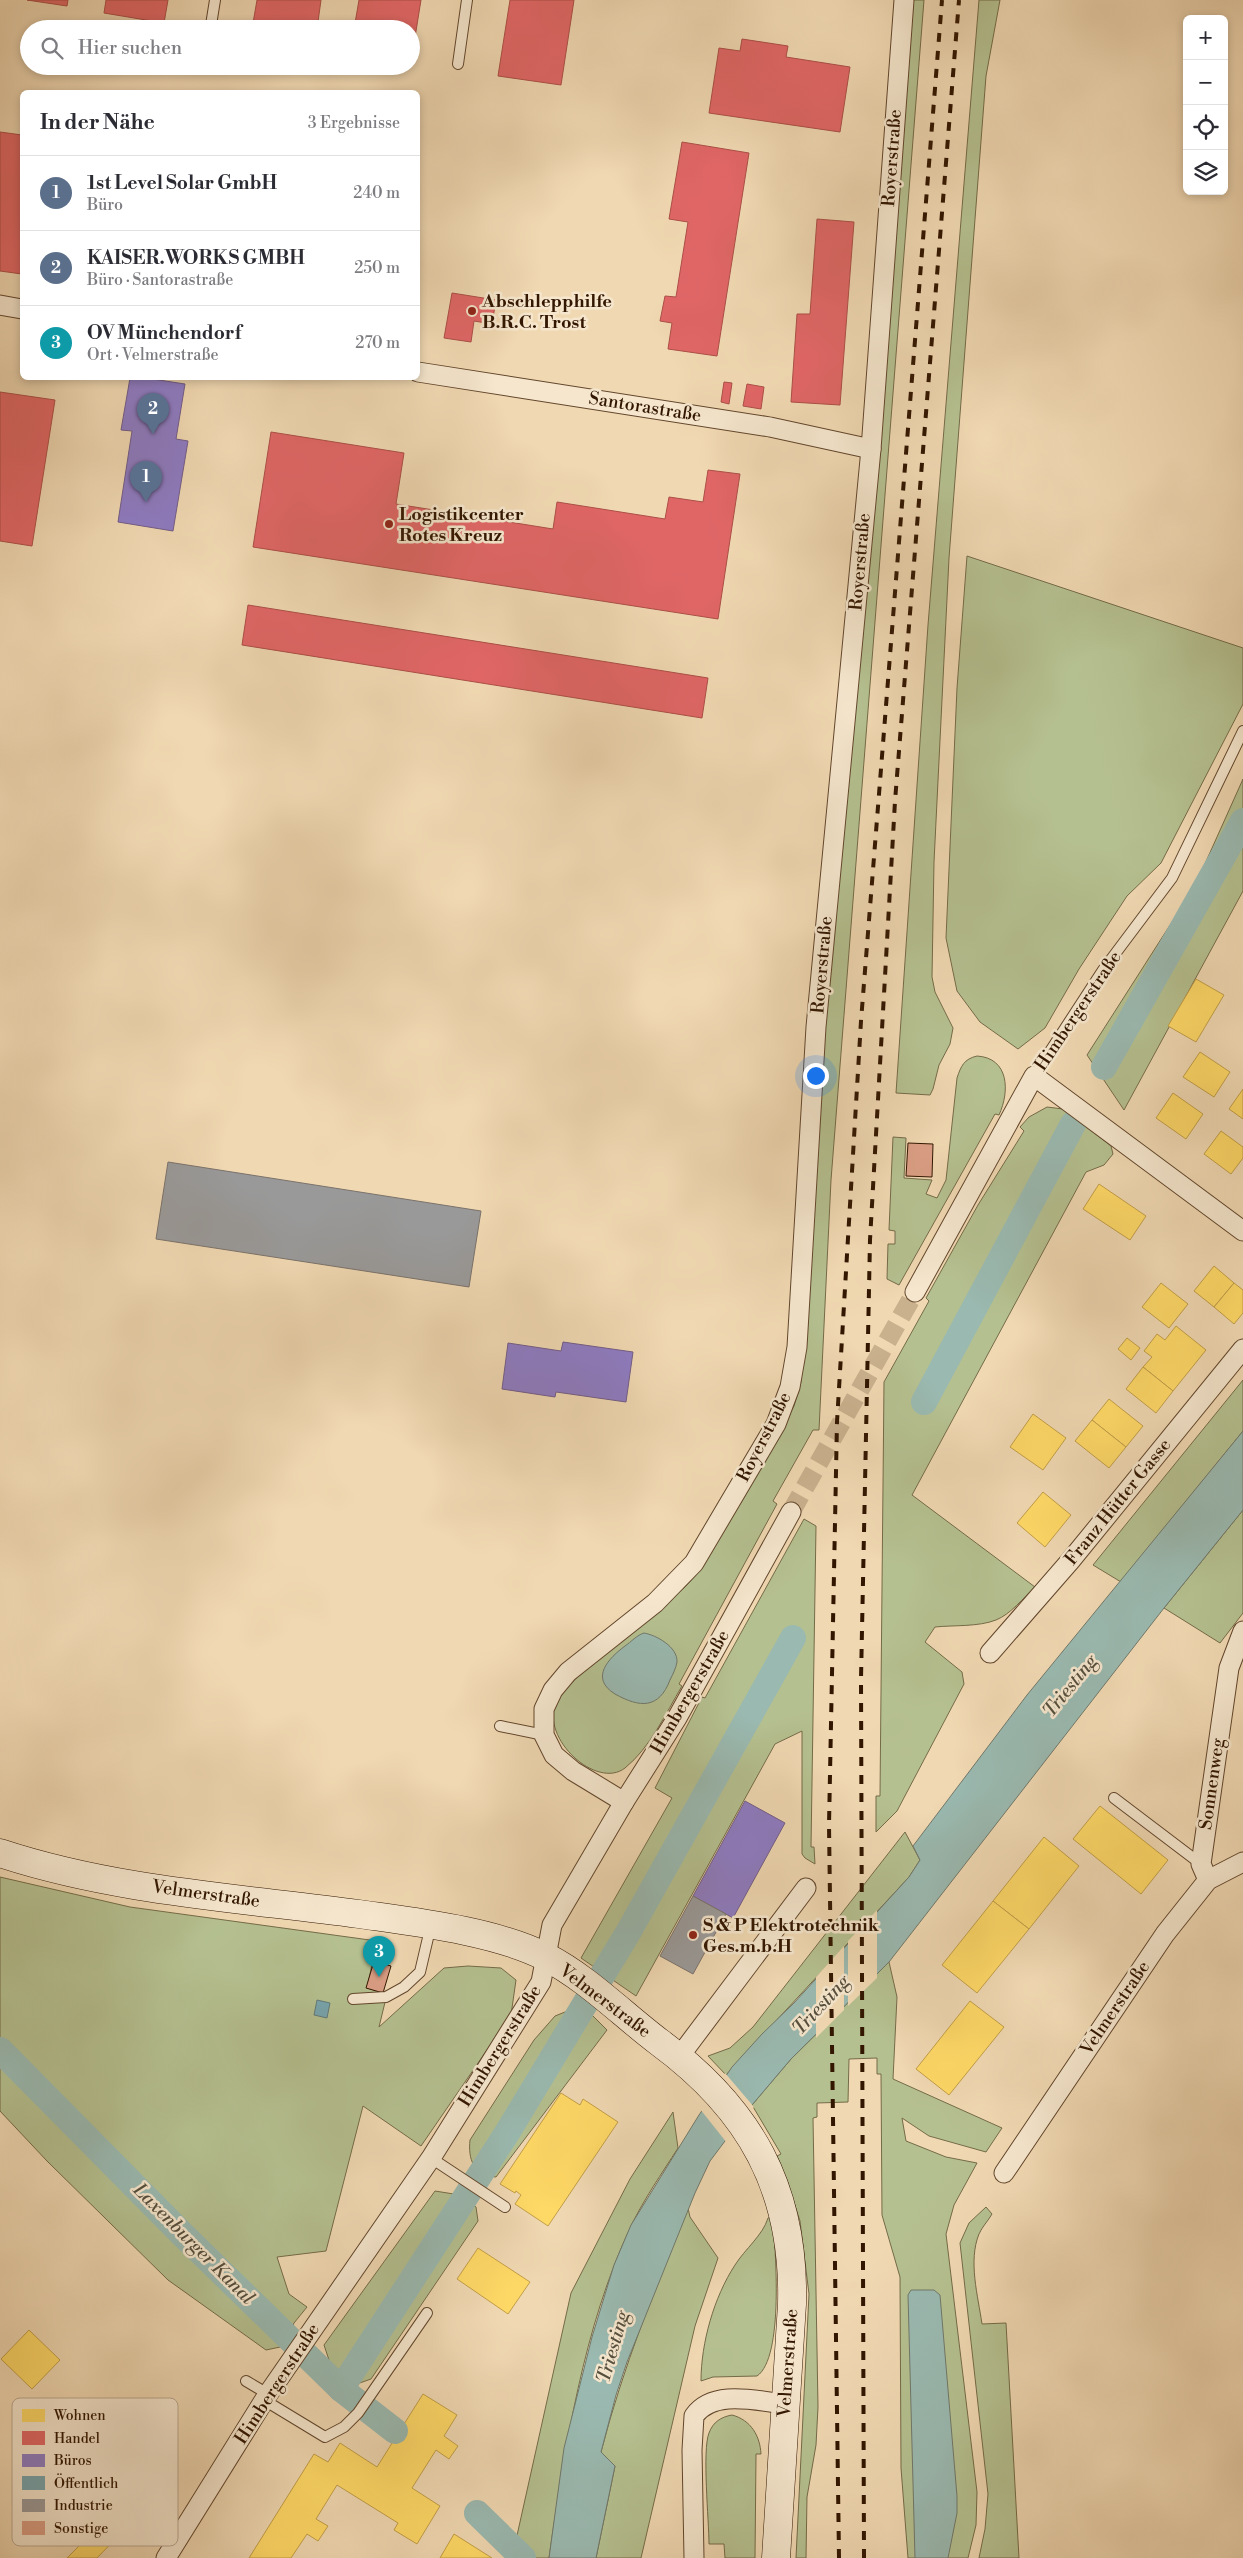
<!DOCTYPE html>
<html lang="de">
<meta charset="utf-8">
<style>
:root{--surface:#fff;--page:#f7f7f7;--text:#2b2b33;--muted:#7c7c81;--line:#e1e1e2;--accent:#8f2418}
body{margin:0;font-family:"Libre Bodoni",serif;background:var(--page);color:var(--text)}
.controls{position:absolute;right:15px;top:15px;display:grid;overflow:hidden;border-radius:8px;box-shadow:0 2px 8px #0003}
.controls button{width:45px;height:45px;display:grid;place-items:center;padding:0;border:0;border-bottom:1px solid var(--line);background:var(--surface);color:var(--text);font:25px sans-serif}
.you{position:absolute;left:815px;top:1075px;width:18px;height:18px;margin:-12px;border:4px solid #fff;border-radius:50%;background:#1a73e8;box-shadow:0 0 0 8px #1a73e833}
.badge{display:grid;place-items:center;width:32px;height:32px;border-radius:50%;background:var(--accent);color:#fff;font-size:16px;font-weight:700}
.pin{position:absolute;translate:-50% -41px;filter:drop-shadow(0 1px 2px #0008)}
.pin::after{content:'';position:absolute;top:26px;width:18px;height:15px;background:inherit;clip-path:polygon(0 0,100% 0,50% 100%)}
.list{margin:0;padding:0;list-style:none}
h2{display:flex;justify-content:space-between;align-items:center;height:65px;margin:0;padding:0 20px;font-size:21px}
h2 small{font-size:16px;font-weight:400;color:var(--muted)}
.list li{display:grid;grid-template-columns:32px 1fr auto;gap:15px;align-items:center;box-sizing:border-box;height:75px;padding:0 20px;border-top:1px solid var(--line)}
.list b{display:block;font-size:19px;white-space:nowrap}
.list p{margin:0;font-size:16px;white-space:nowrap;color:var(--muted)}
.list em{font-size:16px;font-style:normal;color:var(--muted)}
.icon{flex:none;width:28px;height:28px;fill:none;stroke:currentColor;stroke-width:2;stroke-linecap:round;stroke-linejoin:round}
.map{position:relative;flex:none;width:1243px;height:2558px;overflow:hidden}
.search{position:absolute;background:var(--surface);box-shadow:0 2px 8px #0003;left:20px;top:20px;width:400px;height:55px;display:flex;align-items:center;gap:12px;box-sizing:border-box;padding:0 18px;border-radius:28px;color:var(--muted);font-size:19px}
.panel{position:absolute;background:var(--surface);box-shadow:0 2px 8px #0003;left:20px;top:90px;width:400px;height:290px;border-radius:8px}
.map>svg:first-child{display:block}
.green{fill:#b5c090;stroke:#746b48}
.water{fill:#9ab9b0;stroke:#70786a}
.pier{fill:#f0d8b2}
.homes{fill:#ffd966;stroke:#c29e47}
.shops{fill:#e06666;stroke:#ac4e47}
.offices{fill:#8e7cc3;stroke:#725d88}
.public{fill:#76a5af;stroke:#627a7a}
.industry{fill:#999;stroke:#7a726b}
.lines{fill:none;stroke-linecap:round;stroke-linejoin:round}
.canal{stroke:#9ab9b0;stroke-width:26}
.building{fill:#da9e84;stroke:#321600}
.street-tunnel{stroke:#cab18e;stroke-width:19;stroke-dasharray:19 9;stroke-linecap:butt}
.lane-casing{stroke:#62462c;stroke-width:12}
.street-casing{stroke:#62462c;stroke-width:21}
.secondary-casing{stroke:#321600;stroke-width:29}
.lane{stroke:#f5e6cd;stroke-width:10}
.street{stroke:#f5e6cd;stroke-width:19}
.secondary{stroke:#f5e6cd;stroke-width:28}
.rail{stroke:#321600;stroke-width:4;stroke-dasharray:9 9;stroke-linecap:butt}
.poi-dot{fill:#8f2418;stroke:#f5e6cd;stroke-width:2}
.labels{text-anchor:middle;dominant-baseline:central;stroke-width:5;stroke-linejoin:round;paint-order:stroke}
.street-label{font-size:18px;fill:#321600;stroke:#f5e6cd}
.poi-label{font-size:18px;font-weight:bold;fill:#321600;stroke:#f5e6cd;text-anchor:start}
.water-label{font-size:19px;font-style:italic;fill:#564f3e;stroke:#f5e6cd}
.key{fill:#f5e6cd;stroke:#baa890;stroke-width:1}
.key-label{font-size:14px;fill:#321600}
</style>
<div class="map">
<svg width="1243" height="2558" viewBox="0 0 1243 2558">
<rect width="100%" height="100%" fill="#f0d8b2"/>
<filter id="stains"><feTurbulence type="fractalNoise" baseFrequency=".004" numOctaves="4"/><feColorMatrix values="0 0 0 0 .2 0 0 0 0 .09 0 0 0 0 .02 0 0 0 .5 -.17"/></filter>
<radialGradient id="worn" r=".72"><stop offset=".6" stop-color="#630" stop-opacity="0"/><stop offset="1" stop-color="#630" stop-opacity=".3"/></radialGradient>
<g class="green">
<path d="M 910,0 L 924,0 L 831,1180 L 819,1430 L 813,1430 L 773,1501 L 777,1504 L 679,1684 L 682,1686 C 666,1713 650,1748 625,1768 C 597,1790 540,1739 556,1702 C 561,1691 570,1684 579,1676 L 685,1587 L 697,1574 L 762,1466 L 794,1406 L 801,1382 L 818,1102 Z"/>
<path d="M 979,0 L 1000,0 L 986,76 L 949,558 L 934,862 L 932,977 L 935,992 L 953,1028 L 950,1044 L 939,1065 L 933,1089 L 930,1095 L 896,1093 L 928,625 Z"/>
<path d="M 967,556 L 1243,648 L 1243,704 L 1161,863 L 1127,896 L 1079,969 L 1045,1028 L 1018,1049 L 980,1022 L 957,991 L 946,938 L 957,688 Z"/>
<path d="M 1243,779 L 1243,891 L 1124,1110 L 1087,1055 L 1195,886 Z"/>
<path d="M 977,1056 C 1009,1058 1010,1091 999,1115 L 995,1114 L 899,1285 L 887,1279 L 888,1244 L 895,1244 L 895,1231 L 889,1230 L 893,1137 L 906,1138 L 904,1178 L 932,1180 L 926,1194 L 937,1198 L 946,1180 L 957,1078 C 961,1066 964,1059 977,1056 Z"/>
<path d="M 1047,1107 L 1063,1109 L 1106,1142 L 1111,1146 L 1113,1154 L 1104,1165 L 1086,1172 L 912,1495 L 1035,1587 C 1023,1598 1011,1614 996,1620 C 978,1627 954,1625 935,1627 L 925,1642 L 962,1672 L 964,1684 L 897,1811 L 876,1832 L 876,1796 L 880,1796 L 884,1382 L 929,1301 L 926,1298 L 978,1205 L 1024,1131 L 1020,1127 L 1029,1117 Z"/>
<path d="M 1243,1380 L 1243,1431 L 1121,1582 L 1093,1565 Z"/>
<path d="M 1243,1510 L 1243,1613 L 1220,1643 L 1164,1608 Z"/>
<path d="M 804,1519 L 816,1526 L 811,1847 L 814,1847 L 815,1864 L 805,1858 L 802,1854 L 802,1731 L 775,1744 L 636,1996 L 581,1958 L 672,1798 L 655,1788 L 702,1697 L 705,1698 Z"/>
<path d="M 905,1832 L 920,1860 L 909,1877 L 726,2075 L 708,2056 L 730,2048 L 753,2027 Z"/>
<path d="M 0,1877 L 130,1907 L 377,1941 L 367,1988 L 387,1994 L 379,2027 L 444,1968 L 468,1966 L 501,1968 L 516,1980 L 511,2015 L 421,2146 L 363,2106 L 326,2251 L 277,2257 L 289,2294 L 307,2307 L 294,2323 L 285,2346 L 266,2350 L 168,2280 L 47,2161 L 0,2111 Z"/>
<path d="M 889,1962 L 897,1997 L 893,2079 L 1002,2128 L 986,2152 L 929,2136 L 902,2118 L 906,2141 L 946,2157 L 977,2163 L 954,2205 L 946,2234 L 977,2492 L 976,2525 L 968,2558 L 908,2558 L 901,2468 L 900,2277 L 882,2215 L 881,2074 L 877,2074 L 877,2058 L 849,2059 L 848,2102 L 817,2103 L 817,2117 L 813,2118 L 818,2407 L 816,2445 L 807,2497 L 806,2558 L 796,2558 L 809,2294 L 800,2221 L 787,2180 L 777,2156 L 781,2154 L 752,2105 L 791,2059 Z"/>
<path d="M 570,2010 L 589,2012 L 607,2030 L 496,2177 C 473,2175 468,2159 470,2140 L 534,2040 L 555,2016 Z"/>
<path d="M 673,2112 L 678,2148 C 662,2173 644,2199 631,2226 C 583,2328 565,2447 549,2558 L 512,2558 L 571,2293 L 630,2179 Z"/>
<path d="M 435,2191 L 460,2195 L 476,2207 L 478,2221 L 371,2379 L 354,2385 L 333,2372 L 324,2345 Z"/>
<path d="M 986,2207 L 992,2214 C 988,2221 982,2227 979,2234 C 968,2261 978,2296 982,2324 L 1006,2323 L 1019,2558 L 979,2558 L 985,2529 L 988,2494 L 960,2243 L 969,2223 Z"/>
<path d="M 688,2208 L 690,2217 L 718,2258 L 695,2326 L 641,2558 L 596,2558 L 615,2466 L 601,2452 C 623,2367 655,2288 688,2208 Z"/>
<path d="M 772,2217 C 776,2248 784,2358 757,2376 L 713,2377 L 701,2381 C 701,2343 714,2297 735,2265 C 745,2249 763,2235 768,2218 Z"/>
<path d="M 732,2415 C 751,2420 760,2436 761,2454 L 756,2454 L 755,2558 L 725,2558 L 724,2544 L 709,2544 C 709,2521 702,2450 709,2433 C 713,2422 721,2417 732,2415 Z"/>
</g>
<g class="water">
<path d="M 1243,1431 L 1243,1510 L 1164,1608 L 889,1962 L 791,2059 L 752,2105 L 710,2161 L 695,2193 L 627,2362 L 616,2395 L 601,2452 L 615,2466 L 596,2558 L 549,2558 L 564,2448 L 592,2337 L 614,2265 L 631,2225 L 699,2115 L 732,2067 L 762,2034 L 794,2003 L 909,1877 L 920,1860 L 913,1846 L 1027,1695 Z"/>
<path d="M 644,1633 C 656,1635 678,1647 677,1662 C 676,1668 673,1674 670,1680 C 659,1709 640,1708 615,1694 C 589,1678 609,1658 625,1646 C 631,1642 637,1635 644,1633 Z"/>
<path d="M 911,2290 L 934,2290 L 940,2295 L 957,2496 L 957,2513 L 948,2558 L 915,2558 L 908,2295 Z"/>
</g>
<g class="pier">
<path d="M 877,1910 L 877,1978 L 848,2006 L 848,1941 Z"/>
<path d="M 844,1946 L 844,2010 L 816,2038 L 816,1977 Z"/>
<path d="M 725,2073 L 754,2107 L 727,2143 L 700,2109 Z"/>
</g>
<g class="homes">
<path d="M 1196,979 L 1224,995 L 1196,1042 L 1168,1026 Z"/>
<path d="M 1200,1052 L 1230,1072 L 1214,1097 L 1183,1077 Z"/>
<path d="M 1243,1089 L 1243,1119 L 1229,1109 Z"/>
<path d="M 1173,1093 L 1203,1114 L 1186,1139 L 1156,1118 Z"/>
<path d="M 1221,1131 L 1243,1147 L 1243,1158 L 1231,1174 L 1204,1154 Z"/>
<path d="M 1099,1184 L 1146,1216 L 1130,1240 L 1083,1209 Z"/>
<path d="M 1214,1266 L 1234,1283 L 1214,1307 L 1194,1291 Z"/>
<path d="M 1161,1283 L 1188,1304 L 1169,1328 L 1142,1307 Z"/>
<path d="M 1234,1283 L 1243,1290 L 1243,1313 L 1234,1324 L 1214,1307 Z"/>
<path d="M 1176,1326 L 1206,1350 L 1173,1391 L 1143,1367 L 1152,1357 L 1144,1351 L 1157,1334 L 1165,1340 Z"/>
<path d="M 1127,1338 L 1140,1348 L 1131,1360 L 1118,1349 Z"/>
<path d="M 1143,1367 L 1173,1391 L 1156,1413 L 1126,1389 Z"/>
<path d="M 1109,1399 L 1143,1426 L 1126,1447 L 1092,1420 Z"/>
<path d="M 1033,1414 L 1066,1438 L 1043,1470 L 1010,1447 Z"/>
<path d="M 1092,1420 L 1126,1447 L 1109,1468 L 1075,1441 Z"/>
<path d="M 1043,1492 L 1071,1515 L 1045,1547 L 1017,1523 Z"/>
<path d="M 1100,1806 L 1168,1860 L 1141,1894 L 1073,1839 Z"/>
<path d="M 1044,1837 L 1079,1866 L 1029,1929 L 993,1901 Z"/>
<path d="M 993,1901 L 1029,1929 L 977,1993 L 942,1965 Z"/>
<path d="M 970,2001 L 1004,2027 L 949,2095 L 916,2069 Z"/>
<path d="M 561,2093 L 580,2105 L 583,2099 L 618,2122 L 548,2226 L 515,2204 L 521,2195 L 516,2191 L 515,2193 L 500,2184 Z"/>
<path d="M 478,2248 L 530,2282 L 508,2314 L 457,2279 Z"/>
<path d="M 29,2330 L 60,2360 L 32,2389 L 1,2359 Z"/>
<path d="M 423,2394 L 457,2415 L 444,2436 L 458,2446 L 449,2459 L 436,2450 L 412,2488 L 440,2506 L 417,2544 L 394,2530 L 398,2523 L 337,2485 L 316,2519 L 328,2526 L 318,2541 L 307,2534 L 291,2558 L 249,2558 L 314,2454 L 328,2462 L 340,2443 L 377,2467 Z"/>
<path d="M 87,2479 L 131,2523 L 97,2558 L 67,2558 L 83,2542 L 69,2528 L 83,2514 L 67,2498 Z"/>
<path d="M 454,2534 L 492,2558 L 440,2558 Z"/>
</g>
<g class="shops">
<path d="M 27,0 L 68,0 L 67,6 Z"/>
<path d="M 106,0 L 168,0 L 164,23 L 104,13 Z"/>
<path d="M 257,0 L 321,0 L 317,29 L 252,29 Z"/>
<path d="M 359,0 L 421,0 L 411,62 L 411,29 L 354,29 Z"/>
<path d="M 510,0 L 574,0 L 561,85 L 498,76 Z"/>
<path d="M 742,39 L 788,46 L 786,57 L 850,67 L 840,132 L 709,113 L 719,48 L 740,51 Z"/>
<path d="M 0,132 L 22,135 L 22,274 L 0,271 Z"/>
<path d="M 682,142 L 749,153 L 717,356 L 668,349 L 672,323 L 660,321 L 665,296 L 676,297 L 688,222 L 669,219 Z"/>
<path d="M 817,219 L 854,222 L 840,405 L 791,402 L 797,314 L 810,314 Z"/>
<path d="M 452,293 L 496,300 L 492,324 L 474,321 L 471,342 L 444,338 Z"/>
<path d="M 724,382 L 732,383 L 729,404 L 721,402 Z"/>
<path d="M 747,384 L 764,387 L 761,409 L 743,406 Z"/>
<path d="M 0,392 L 55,400 L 32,546 L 0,541 Z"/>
<path d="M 271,432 L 404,453 L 396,504 L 553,529 L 557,502 L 665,519 L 669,497 L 703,502 L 708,470 L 740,474 L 718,619 L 253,547 Z"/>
<path d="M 248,605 L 708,678 L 702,718 L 242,645 Z"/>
</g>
<g class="offices">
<path d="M 130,378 L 146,378 L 185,384 L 176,439 L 188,441 L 173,531 L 118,522 L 132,431 L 121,430 Z"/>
<path d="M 563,1342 L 633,1352 L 626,1402 L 556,1392 L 555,1397 L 502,1389 L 508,1343 L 561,1351 Z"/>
<path d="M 745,1801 L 785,1823 L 733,1918 L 693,1896 Z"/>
</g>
<path class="public" d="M 317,2000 L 330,2003 L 327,2018 L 314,2015 Z"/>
<g class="industry">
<path d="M 168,1162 L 481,1211 L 469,1287 L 156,1239 Z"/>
<path d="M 693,1896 L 726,1914 L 693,1974 L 660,1956 Z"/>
</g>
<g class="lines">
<g class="canal">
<path d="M 1104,1067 L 1243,821"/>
<path d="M 924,1402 L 1073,1124"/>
<path d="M 0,2050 L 182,2234 L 341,2389 L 395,2431"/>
<path d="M 341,2389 L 507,2133 L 629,1931 L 793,1638"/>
<path d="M 477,2513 L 523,2558"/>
</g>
</g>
<g class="building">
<path d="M 908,1143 L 933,1144 L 932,1177 L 906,1176 Z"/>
<path d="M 374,1961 L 391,1966 L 383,1993 L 366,1988 Z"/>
</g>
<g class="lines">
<path class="street-tunnel" d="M 791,1512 L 915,1292"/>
<defs>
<g id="lane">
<path d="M 211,25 L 215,0"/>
<path d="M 458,64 L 467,0"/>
<path d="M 1034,1076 L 1103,970 L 1172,878 L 1243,731"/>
<path d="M 500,1726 L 544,1735"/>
<path d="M 1114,1798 L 1201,1864"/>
<path d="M 353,1999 L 386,1997 L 404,1987 L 420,1972 L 431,1925"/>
<path d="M 431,2158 L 505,2207"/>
<path d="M 246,2381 L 268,2394"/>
<path d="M 264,2400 L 325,2437 L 344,2427 L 358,2413 L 427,2313"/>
</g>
<g id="street">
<path d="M 0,305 L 22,309"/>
<path d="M 418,372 L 770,427 L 871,449"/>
<path d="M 915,1292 L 1034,1076 L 1243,1231"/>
<path d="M 990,1653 L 1071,1560 L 1243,1349"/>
<path d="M 624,1802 L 573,1771 L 554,1755 L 544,1735 L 544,1709 L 553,1690 L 568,1672 L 655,1603 L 694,1563 L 776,1424 L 790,1387 L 797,1347 L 816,1027 L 871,449 L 904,0"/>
<path d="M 1208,1880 L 1201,1864 L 1229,1668 L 1243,1631"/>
<path d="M 679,2057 L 806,1888"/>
<path d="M 1004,2173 L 1165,1934 L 1208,1880 L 1243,1862"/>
<path d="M 166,2558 L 268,2394 L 431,2158 L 541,1982 L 552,1925 L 624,1802 L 677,1718 L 791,1512"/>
<path d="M 694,2558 L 692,2450 L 694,2416 C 713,2389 757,2401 785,2404"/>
</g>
<path id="secondary" d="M 0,1853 C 115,1891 240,1898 359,1914 C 415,1922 495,1931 546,1957 C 587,1978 622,2014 659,2042 C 750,2109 795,2189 792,2304 L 776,2558"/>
</defs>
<use href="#lane" class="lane-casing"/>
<use href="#street" class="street-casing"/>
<use href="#secondary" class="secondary-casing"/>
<use href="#lane" class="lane"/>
<use href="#street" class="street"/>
<use href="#secondary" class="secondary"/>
<g class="rail">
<path d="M 839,2558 L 829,1825 L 837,1422 L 861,1021 L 942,0"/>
<path d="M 864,2558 L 861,1679 L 870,1240 L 895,801 L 959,0"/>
</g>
</g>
<g class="poi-dot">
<circle cx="472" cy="311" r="5"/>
<circle cx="389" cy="524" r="5"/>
<circle cx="693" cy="1935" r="5"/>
</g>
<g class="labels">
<g class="street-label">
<text transform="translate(892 158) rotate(-86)">Royerstraße</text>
<text transform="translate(645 407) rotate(9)">Santorastraße</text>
<text transform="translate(860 562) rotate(-85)">Royerstraße</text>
<text transform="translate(822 965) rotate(-85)">Royerstraße</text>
<text transform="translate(1078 1011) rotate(-56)">Himbergerstraße</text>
<text transform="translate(764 1437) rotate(-63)">Royerstraße</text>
<text transform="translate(1118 1502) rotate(-51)">Franz Hütter Gasse</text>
<text transform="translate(690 1692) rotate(-60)">Himbergerstraße</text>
<text transform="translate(1212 1784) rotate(-82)">Sonnenweg</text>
<text transform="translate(206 1894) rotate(8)">Velmerstraße</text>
<text transform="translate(605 2001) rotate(37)">Velmerstraße</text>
<text transform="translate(1115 2008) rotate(-56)">Velmerstraße</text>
<text transform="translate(500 2046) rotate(-58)">Himbergerstraße</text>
<text transform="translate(788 2363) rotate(-86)">Velmerstraße</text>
<text transform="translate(277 2384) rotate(-57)">Himbergerstraße</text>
</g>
<g class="poi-label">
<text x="482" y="301">Abschlepphilfe<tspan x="482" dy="21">B.R.C. Trost</tspan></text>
<text x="399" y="514">Logistikcenter<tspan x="399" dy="21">Rotes Kreuz</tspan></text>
<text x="703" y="1925">S &amp; P Elektrotechnik<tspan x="703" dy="21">Ges.m.b.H</tspan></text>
</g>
<g class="water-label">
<text transform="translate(1070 1686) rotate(-51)">Triesting</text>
<text transform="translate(821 2005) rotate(-47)">Triesting</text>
<text transform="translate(194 2244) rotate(45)">Laxenburger Kanal</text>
<text transform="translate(613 2347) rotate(-74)">Triesting</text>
</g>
</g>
<rect x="12" y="2398" width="166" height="148" rx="8" class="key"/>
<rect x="22" y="2409" width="23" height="13" fill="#ffd966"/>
<rect x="22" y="2431" width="23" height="14" fill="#e06666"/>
<rect x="22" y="2454" width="23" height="13" fill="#8e7cc3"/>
<rect x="22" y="2476" width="23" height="14" fill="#76a5af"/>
<rect x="22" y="2499" width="23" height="13" fill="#999"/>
<rect x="22" y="2521" width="23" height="14" fill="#da9e84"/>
<g class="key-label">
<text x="54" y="2420">Wohnen</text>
<text x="54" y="2443">Handel</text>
<text x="54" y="2465">Büros</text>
<text x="54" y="2488">Öffentlich</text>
<text x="54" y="2510">Industrie</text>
<text x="54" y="2533">Sonstige</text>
</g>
<rect width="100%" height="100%" filter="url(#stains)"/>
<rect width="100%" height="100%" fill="url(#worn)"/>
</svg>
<div class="controls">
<button>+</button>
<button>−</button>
<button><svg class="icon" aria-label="locate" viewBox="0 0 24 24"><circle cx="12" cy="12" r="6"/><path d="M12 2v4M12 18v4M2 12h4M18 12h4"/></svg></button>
<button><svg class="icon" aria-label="layers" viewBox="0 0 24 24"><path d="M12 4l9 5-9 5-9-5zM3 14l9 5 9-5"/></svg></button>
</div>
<div class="you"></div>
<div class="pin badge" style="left:146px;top:502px;background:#5c6f8a">1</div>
<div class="pin badge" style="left:153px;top:434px;background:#5c6f8a">2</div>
<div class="pin badge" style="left:379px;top:1977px;background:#0f9aa8">3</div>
<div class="search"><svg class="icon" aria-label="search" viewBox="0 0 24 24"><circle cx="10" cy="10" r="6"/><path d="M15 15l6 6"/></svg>Hier suchen</div>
<section class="panel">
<h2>In der Nähe<small>3 Ergebnisse</small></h2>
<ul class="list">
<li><span class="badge" style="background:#5c6f8a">1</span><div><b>1st Level Solar GmbH</b><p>Büro</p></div><em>240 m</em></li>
<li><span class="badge" style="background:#5c6f8a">2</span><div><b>KAISER.WORKS GMBH</b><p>Büro · Santorastraße</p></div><em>250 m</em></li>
<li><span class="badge" style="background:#0f9aa8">3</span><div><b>OV Münchendorf</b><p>Ort · Velmerstraße</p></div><em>270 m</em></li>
</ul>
</section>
</div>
